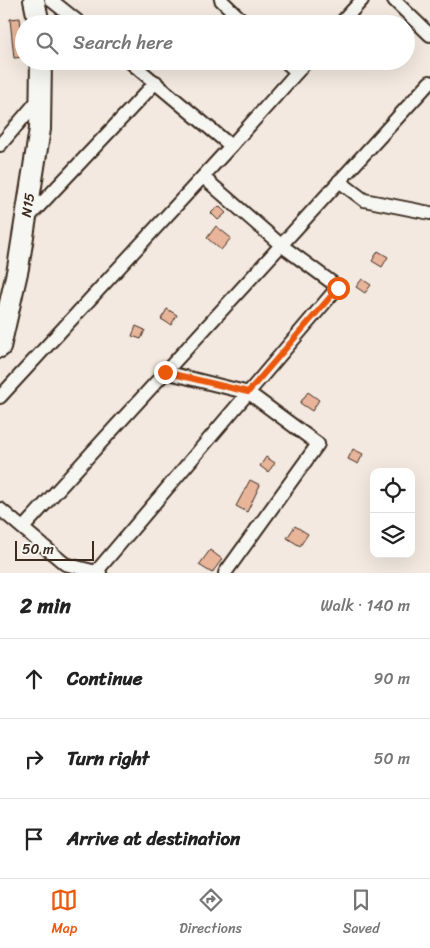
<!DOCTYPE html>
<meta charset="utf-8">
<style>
:root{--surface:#fff;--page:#f2f2f2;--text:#222;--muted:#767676;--line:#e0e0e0;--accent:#ea580c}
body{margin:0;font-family:Sriracha,sans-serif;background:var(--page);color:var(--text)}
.controls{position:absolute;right:15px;bottom:15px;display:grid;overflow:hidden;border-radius:10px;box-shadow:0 5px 20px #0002}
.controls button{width:45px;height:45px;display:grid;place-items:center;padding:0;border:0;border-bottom:1px solid var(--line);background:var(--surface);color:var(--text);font:25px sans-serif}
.scale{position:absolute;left:15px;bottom:12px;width:79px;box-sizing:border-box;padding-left:5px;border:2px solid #3b2a1e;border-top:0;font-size:14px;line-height:18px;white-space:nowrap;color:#3b2a1e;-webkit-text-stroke:4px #f6f6f2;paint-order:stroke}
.stop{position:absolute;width:15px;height:15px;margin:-11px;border:4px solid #ea580c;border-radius:50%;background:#fff}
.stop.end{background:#ea580c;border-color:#fff;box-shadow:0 1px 5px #0008}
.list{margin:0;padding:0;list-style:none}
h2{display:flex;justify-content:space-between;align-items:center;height:65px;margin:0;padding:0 20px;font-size:21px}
h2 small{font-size:16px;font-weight:400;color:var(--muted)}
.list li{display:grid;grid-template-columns:32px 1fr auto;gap:15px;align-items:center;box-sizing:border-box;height:80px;padding:0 20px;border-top:1px solid var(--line)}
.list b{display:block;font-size:19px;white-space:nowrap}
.list em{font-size:16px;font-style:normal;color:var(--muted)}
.icon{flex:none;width:28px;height:28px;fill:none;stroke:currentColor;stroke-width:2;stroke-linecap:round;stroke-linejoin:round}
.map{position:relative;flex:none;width:430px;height:573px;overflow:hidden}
.search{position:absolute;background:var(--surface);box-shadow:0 5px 20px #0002;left:15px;right:15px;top:15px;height:55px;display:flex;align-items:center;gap:12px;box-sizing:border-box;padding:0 18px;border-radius:28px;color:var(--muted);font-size:19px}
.sheet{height:305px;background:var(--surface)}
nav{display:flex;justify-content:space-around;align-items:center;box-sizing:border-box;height:70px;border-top:1px solid var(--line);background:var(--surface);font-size:14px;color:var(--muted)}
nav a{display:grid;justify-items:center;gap:2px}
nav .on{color:var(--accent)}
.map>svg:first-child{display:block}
.building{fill:#e8b49a;stroke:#3b2a1e}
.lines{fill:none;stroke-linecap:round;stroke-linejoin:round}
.minor-casing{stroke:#3b2a1e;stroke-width:16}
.primary-casing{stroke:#3b2a1e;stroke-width:24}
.minor{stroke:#f6f6f2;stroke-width:12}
.primary{stroke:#f6f6f2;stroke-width:20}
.route{stroke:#ea580c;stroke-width:6}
.labels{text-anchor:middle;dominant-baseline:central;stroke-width:4.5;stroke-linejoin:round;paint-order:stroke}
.street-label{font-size:14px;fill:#3b2a1e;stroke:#f6f6f2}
</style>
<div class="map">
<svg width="430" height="573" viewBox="0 0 430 573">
<rect width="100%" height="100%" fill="#f3e9e0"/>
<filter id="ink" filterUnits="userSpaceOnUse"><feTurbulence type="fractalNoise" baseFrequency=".02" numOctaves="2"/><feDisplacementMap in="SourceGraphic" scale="10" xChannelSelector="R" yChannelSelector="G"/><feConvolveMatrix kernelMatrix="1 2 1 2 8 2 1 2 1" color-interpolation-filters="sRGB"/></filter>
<g filter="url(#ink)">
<g class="building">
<path d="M 20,18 L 24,57 L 14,58 L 10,19 Z"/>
<path d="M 219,206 L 226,213 L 218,220 L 211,213 Z"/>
<path d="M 216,226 L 231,238 L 221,250 L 207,238 Z"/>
<path d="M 378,251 L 388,257 L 382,267 L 372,261 Z"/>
<path d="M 362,279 L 371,285 L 365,293 L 356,287 Z"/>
<path d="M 167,309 L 177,315 L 171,325 L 161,319 Z"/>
<path d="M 136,326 L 145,330 L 141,339 L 132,336 Z"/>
<path d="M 308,392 L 319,400 L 312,411 L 300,403 Z"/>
<path d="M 353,449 L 363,454 L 358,464 L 348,459 Z"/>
<path d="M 266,457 L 275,463 L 268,472 L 260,466 Z"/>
<path d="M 250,480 L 260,485 L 247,512 L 236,506 Z"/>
<path d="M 295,526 L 308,534 L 300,546 L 287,538 Z"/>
<path d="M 210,550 L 222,559 L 212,573 L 199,565 Z"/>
</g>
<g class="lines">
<defs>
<g id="minor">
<path d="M 51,0 L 81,24"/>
<path d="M 221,0 L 246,24"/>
<path d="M 394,0 L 430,35"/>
<path d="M 340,24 L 362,0"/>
<path d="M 129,61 L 231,146"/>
<path d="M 285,61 L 297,72"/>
<path d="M 0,145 L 40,98"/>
<path d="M 339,181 L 364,200 L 430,213"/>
<path d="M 27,219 L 156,82"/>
<path d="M 165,372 L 249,393 L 318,444 L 225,573"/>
<path d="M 0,397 L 231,146 L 307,61"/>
<path d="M 0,509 L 65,564 L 100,573"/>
<path d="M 23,528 L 430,82"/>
<path d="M 96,572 L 338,287 L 281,245 L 203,177"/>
</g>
<g id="primary">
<path d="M 34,0 L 39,24"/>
<path d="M 0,347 L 18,268 L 40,129 L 41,61"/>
</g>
</defs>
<use href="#minor" class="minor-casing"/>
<use href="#primary" class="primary-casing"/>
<use href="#minor" class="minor"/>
<use href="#primary" class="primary"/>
</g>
</g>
<g class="lines" filter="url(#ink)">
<path class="route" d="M 165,372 L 248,392 L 338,288"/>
</g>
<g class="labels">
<g class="street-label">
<text transform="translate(28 205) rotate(-81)">N15</text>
</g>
</g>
</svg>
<div class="controls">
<button><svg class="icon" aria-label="locate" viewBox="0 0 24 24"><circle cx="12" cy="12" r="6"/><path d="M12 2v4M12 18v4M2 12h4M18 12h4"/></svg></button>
<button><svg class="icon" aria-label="layers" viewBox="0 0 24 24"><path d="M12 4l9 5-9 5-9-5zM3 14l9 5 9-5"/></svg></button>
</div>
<div class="scale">50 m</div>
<div class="stop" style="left:338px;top:288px"></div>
<div class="stop end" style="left:165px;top:372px"></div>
<div class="search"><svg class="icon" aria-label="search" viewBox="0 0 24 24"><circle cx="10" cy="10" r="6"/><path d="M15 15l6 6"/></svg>Search here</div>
</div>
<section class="sheet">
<h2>2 min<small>Walk · 140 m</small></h2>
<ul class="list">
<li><svg class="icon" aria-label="ahead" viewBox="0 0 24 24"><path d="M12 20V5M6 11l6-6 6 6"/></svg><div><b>Continue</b></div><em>90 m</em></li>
<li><svg class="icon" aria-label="right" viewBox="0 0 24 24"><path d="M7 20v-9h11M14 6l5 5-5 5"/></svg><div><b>Turn right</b></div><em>50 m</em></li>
<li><svg class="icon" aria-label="arrive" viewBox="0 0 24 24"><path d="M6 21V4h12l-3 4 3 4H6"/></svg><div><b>Arrive at destination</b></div></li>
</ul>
</section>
<nav>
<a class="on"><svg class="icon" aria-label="map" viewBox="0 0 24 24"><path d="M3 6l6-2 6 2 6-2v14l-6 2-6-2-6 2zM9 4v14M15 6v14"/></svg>Map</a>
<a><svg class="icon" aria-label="directions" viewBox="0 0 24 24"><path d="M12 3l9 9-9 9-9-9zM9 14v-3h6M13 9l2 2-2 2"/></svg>Directions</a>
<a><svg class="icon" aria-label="saved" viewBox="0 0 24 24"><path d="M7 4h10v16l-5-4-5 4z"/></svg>Saved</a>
</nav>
